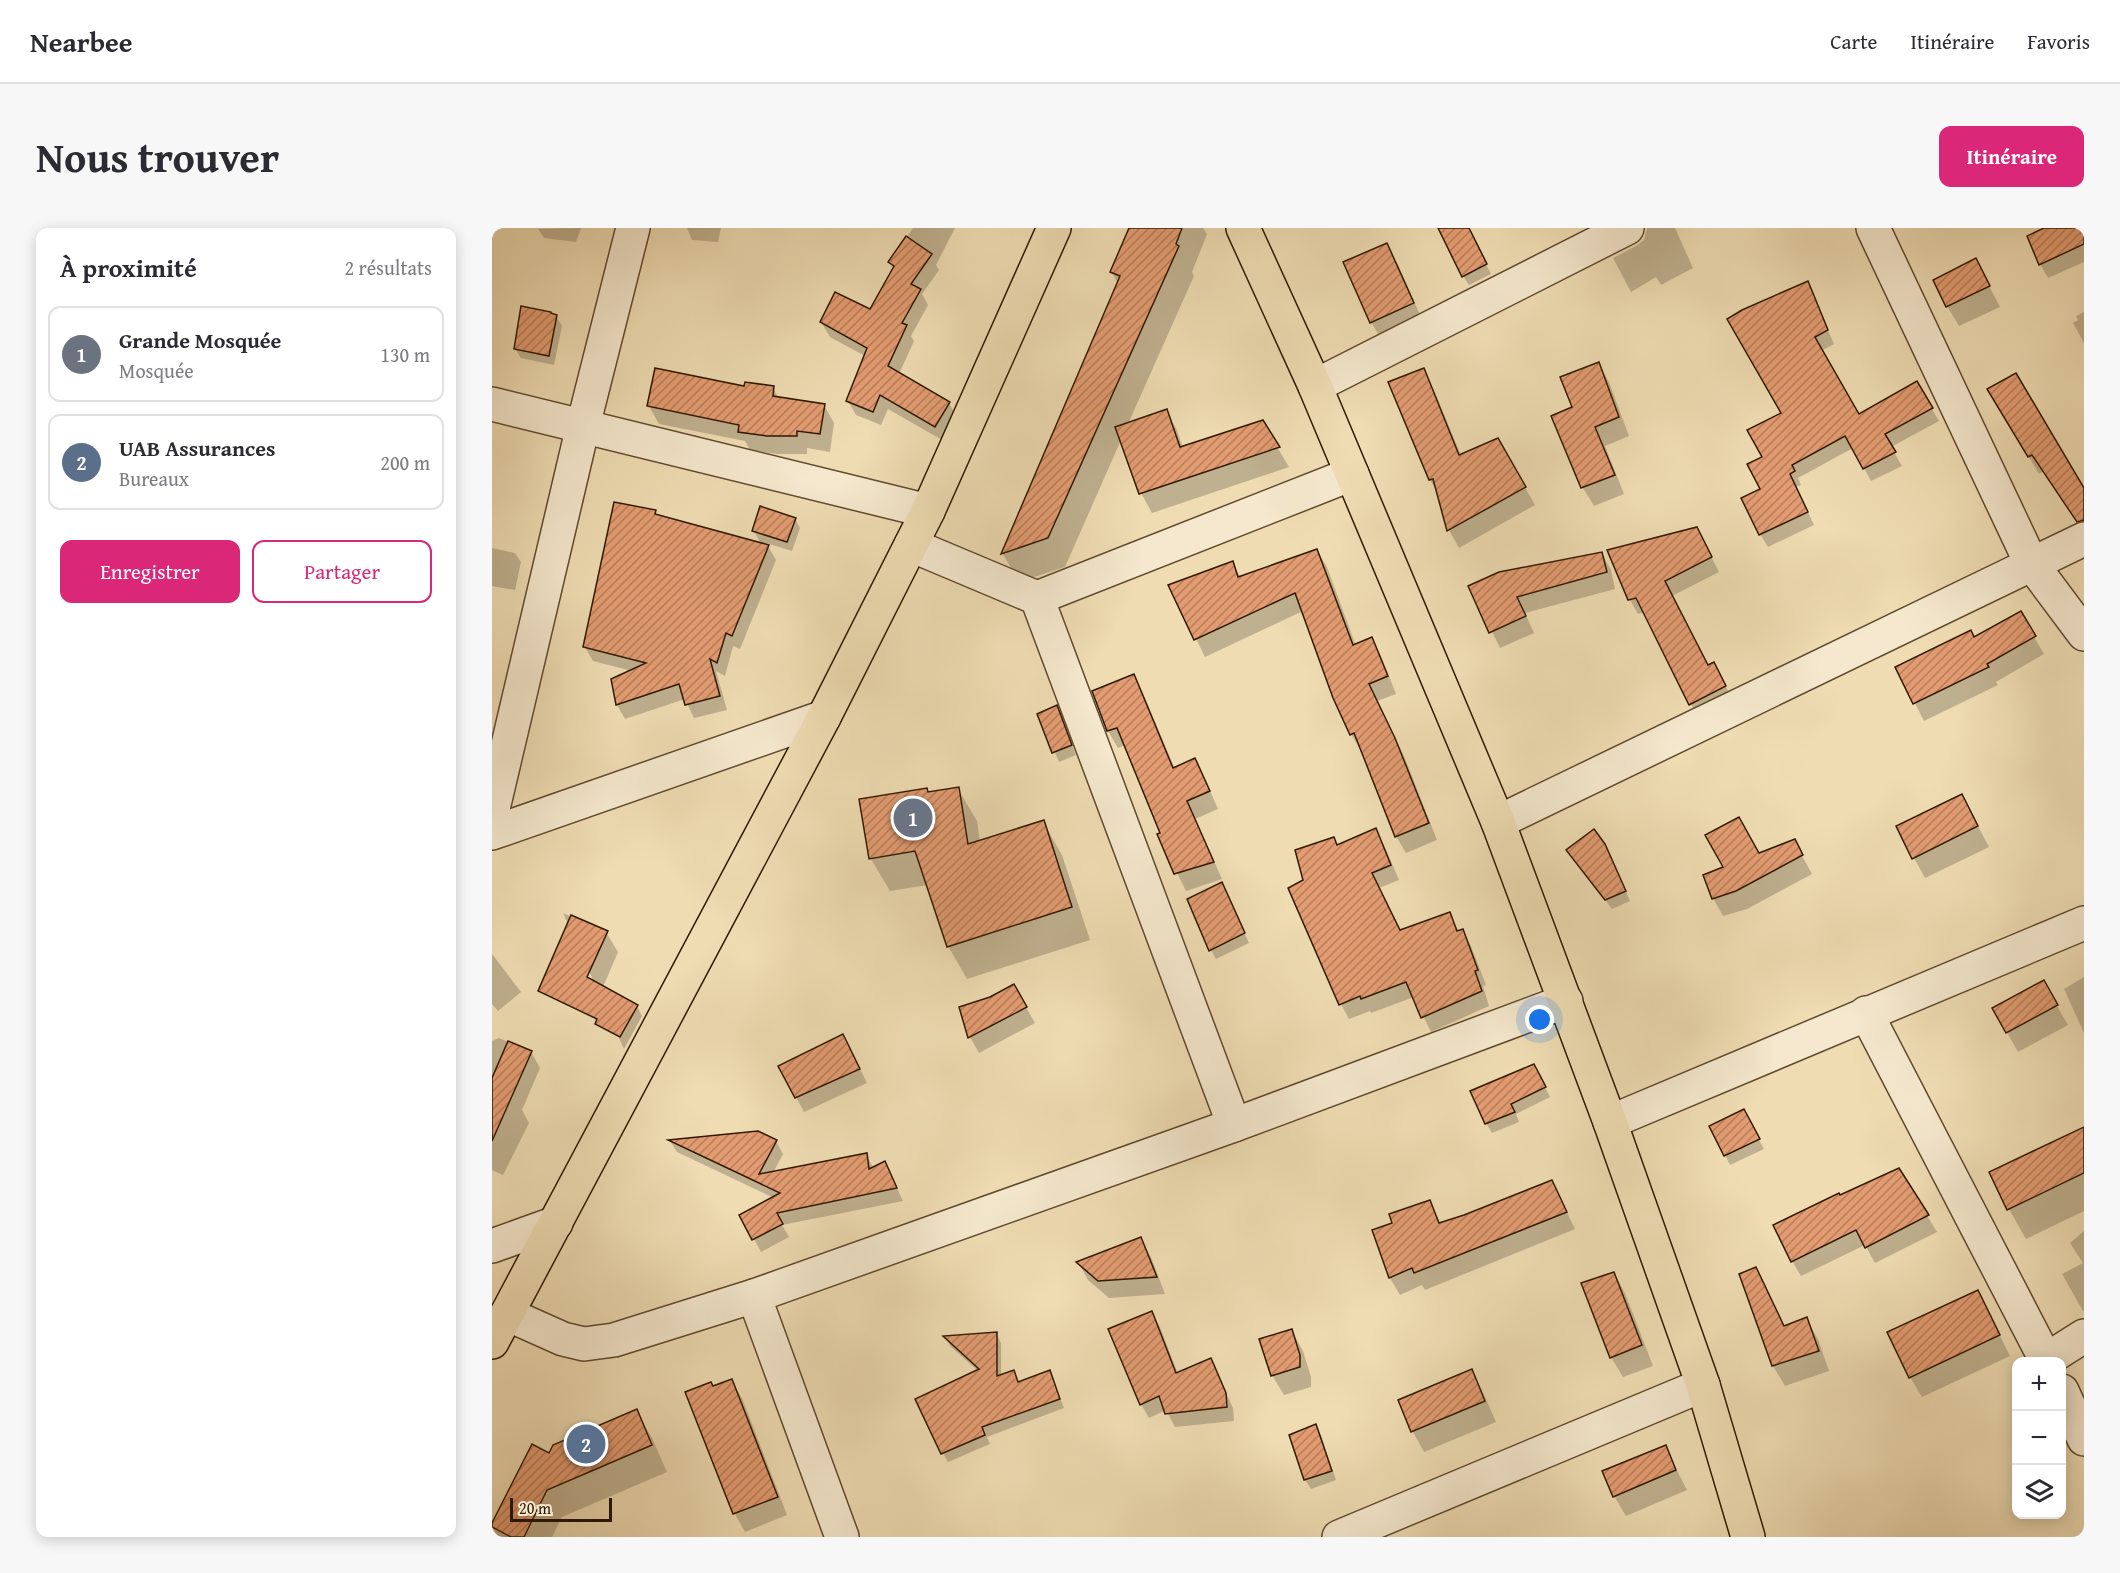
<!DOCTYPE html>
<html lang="fr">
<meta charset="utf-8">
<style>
:root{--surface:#fff;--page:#f7f7f7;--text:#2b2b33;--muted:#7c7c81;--line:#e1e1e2;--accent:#db2777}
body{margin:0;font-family:"Gentium Book Plus",serif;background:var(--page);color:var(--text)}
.controls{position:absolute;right:18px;bottom:18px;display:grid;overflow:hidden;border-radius:12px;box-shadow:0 3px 15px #0003}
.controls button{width:54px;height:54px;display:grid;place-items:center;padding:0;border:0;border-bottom:2px solid var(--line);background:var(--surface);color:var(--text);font:30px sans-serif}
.scale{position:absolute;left:18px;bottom:15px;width:102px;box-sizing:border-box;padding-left:6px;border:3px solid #301901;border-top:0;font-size:16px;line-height:21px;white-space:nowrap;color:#301901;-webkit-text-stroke:4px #f5e8ce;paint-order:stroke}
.you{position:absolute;left:1048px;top:792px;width:21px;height:21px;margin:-15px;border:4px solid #fff;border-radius:50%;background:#1a73e8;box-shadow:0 0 0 9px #1a73e833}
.badge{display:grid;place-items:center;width:39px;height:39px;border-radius:50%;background:var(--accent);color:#fff;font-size:20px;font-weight:700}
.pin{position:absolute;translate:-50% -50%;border:3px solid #fff;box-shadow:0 2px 6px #0006}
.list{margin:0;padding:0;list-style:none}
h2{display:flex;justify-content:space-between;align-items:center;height:78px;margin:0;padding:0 24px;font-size:26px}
h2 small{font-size:20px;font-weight:400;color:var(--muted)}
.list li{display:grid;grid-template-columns:39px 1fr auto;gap:18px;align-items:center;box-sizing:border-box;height:96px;margin:0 12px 12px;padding:0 12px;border:2px solid var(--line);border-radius:12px}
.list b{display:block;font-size:22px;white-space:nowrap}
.list p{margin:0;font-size:20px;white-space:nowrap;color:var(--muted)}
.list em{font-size:20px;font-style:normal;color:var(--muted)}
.actions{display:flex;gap:12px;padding:18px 24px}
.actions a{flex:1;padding:14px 0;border:2px solid var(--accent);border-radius:12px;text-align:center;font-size:21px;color:var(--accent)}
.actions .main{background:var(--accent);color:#fff}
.icon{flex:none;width:33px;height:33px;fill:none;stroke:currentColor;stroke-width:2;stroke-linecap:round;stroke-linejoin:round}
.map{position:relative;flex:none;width:1592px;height:1309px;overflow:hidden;border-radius:12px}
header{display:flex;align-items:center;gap:36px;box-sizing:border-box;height:84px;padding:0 30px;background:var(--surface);border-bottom:2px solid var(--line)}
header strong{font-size:28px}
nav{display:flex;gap:33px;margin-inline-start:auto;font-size:21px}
.intro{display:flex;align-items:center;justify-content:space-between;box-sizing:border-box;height:144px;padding:0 36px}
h1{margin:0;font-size:42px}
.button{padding:15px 27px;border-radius:12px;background:var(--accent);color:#fff;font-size:21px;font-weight:700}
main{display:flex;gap:36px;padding:0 36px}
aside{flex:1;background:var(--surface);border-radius:12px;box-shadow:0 3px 15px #0003}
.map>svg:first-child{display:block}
.shadow{fill:#0003}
.building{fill:url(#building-hatch);stroke:#301901;stroke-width:1.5}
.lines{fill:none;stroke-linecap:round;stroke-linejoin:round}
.minor-casing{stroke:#604a2e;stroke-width:36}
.major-casing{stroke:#301901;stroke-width:36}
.highway-casing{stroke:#301901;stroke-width:36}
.minor{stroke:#f5e8ce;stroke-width:33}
.major{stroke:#efdcb3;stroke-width:33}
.highway{stroke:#efdcb3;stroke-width:33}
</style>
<header>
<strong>Nearbee</strong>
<nav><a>Carte</a><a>Itinéraire</a><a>Favoris</a></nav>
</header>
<div class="intro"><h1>Nous trouver</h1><a class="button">Itinéraire</a></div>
<main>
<aside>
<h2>À proximité<small>2 résultats</small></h2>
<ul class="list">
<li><span class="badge" style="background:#6b7280">1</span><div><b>Grande Mosquée</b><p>Mosquée</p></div><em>130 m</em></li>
<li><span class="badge" style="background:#5c6f8a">2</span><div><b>UAB Assurances</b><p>Bureaux</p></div><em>200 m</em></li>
</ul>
<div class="actions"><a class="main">Enregistrer</a><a>Partager</a></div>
</aside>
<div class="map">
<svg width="1592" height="1309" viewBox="0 0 1592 1309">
<defs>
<pattern id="building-hatch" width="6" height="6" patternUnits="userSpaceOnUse" patternTransform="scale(1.5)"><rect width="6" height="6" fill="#e39c71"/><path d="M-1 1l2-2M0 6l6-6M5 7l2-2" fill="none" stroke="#b87e5a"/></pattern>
</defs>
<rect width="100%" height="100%" fill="#efdcb3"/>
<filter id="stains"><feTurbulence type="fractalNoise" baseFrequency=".00333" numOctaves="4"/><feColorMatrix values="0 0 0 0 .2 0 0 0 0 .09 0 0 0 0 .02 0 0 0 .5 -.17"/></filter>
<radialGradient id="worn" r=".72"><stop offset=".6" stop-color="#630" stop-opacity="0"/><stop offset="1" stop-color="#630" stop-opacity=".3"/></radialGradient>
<g class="shadow">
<path d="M 89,0 L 84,14 L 52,10 L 46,1 Z"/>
<path d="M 195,0 L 229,0 L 226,14 L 200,12 Z"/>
<path d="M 421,0 L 463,0 L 444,37 L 447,42 L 430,66 L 436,77 L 419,108 L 422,113 L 407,146 L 457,175 L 465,190 L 452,213 L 396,181 L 389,197 L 364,187 L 356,173 L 373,128 L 338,109 L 329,94 L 379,83 L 402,41 L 397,34 Z"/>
<path d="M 637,0 L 711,0 L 715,6 L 700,44 L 702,48 L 636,196 L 674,183 L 685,202 L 691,220 L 770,194 L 797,239 L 660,285 L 649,265 L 629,212 L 573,339 L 527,354 L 511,326 L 626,56 L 620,44 Z"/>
<path d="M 1155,0 L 1183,0 L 1201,40 L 1169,57 L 1164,49 L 1139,64 L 1121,30 L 1144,18 L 1152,12 Z"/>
<path d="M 1556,0 L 1592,0 L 1592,34 L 1556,50 L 1548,36 Z"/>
<path d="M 895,17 L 906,37 L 932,96 L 891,114 L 879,94 Z"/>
<path d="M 988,24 L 999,46 L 977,57 L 971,48 Z"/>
<path d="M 1494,52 L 1508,79 L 1467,98 L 1455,78 Z"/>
<path d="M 1315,55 L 1342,116 L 1329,123 L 1366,188 L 1425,155 L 1447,193 L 1399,219 L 1410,238 L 1379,253 L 1361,220 L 1306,250 L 1309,257 L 1304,259 L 1322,297 L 1276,319 L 1268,306 L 1272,230 L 1291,185 Z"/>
<path d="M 1592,84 L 1592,115 L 1581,95 L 1586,92 L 1584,88 Z"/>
<path d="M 64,88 L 70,98 L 62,137 L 29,130 L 23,121 Z"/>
<path d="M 1107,136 L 1117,154 L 1137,208 L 1113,218 L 1132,266 L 1102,278 L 1091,260 L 1061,189 L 1082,180 Z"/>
<path d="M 931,142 L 941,160 L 969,227 L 1006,212 L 1043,277 L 967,320 L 957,302 L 947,267 L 938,252 Z"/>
<path d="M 254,159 L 281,160 L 287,171 L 332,177 L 342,195 L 338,224 L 315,220 L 315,226 L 286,226 L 258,222 L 253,213 L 167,196 L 157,178 Z"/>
<path d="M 1497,162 L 1592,263 L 1592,304 L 1552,243 L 1547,246 Z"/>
<path d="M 163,283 L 165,288 L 269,316 L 262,303 L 303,291 L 308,300 L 300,323 L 274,315 L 284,332 L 248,421 L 241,418 L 233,448 L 224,443 L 235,482 L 202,490 L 193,471 L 133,491 L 125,477 L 120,451 L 140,443 L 101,433 L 93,419 Z"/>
<path d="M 1212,315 L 1227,344 L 1180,368 L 1216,439 L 1229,450 L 1241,472 L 1206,490 L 1153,384 L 1146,386 L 1138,372 L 1117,323 Z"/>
<path d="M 0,320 L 23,325 L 29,334 L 23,362 L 0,358 Z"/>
<path d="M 825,322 L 835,339 L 864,418 L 880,411 L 889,428 L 904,466 L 885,473 L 912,528 L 945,612 L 914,625 L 904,608 L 871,522 L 869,523 L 859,506 L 842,470 L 811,383 L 713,429 L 678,358 L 740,335 L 749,350 Z"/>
<path d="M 1110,326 L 1119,342 L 1123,361 L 1033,385 L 1042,405 L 1008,420 L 978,359 Z"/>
<path d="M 1528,385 L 1552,426 L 1504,454 L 1506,457 L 1432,493 L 1405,440 L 1482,411 Z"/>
<path d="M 641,448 L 651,465 L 683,541 L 703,532 L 712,549 L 726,581 L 703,591 L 730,651 L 694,663 L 666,607 L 670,605 L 633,517 L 626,520 L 616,503 L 602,464 Z"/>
<path d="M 564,479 L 584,527 L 567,534 L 547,487 Z"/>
<path d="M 435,561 L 437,565 L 466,561 L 485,593 L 488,614 L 551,594 L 570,627 L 598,712 L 475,751 L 456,718 L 436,657 L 398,663 L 379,631 Z"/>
<path d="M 1470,568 L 1497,619 L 1433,650 L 1422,630 Z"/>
<path d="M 883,602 L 892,617 L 907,652 L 887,660 L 909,704 L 957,685 L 967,704 L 970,703 L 979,718 L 994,757 L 991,758 L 997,778 L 939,804 L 922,769 L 879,785 L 878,783 L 857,791 L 849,776 L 798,661 L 813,653 L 846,618 Z"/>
<path d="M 1302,613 L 1320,646 L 1255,681 L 1231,688 L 1221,670 L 1267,627 Z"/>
<path d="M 1076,622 L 1118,628 L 1138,673 L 1120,681 Z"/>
<path d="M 730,656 L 757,715 L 724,731 L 719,722 Z"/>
<path d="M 71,685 L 114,704 L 126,724 L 111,759 L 145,778 L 150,788 L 132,821 Z"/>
<path d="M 0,726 L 29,764 L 6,783 L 0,776 Z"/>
<path d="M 1592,749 L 1592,805 L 1572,761 Z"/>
<path d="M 1551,754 L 1576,797 L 1526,824 L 1502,781 Z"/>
<path d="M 522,758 L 543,795 L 487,825 L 478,809 L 498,770 Z"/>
<path d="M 7,810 L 39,824 L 48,840 L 30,882 L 37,895 L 11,947 L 0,942 L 0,813 Z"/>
<path d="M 359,822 L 375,855 L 312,884 L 304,869 Z"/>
<path d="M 1047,847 L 1058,869 L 1024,886 L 1027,894 L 1000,905 L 994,895 Z"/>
<path d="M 1257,893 L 1272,921 L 1238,937 L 1233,927 Z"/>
<path d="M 1592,900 L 1592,983 L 1534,1011 L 1517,981 Z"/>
<path d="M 178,913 L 284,913 L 291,926 L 281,945 L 374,927 L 381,939 L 393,935 L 411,973 L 290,997 L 297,1009 L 269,1024 L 249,987 L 282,970 L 185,924 Z"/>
<path d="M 1407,942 L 1445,1004 L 1383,1035 L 1373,1017 L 1309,1048 L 1300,1033 L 1348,969 Z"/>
<path d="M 1060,954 L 1083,1001 L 933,1062 L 930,1057 L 908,1067 L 898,1050 L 882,1003 L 902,996 L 937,974 L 949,996 L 972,989 Z"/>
<path d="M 1592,1003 L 1592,1083 L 1591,1083 L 1570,1046 L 1591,1035 L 1578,1015 Z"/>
<path d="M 648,1011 L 659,1029 L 673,1066 L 617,1070 L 596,1052 L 587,1035 Z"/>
<path d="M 1264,1040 L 1293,1099 L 1314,1091 L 1326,1111 L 1337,1143 L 1293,1158 L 1281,1138 L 1249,1047 Z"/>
<path d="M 1122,1045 L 1133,1065 L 1161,1138 L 1131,1149 L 1119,1129 Z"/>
<path d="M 1486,1064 L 1518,1128 L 1430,1169 L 1418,1149 Z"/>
<path d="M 660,1085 L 668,1099 L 686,1146 L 719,1132 L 741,1180 L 742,1193 L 683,1199 L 674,1182 L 657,1190 L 649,1176 Z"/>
<path d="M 800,1103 L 811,1123 L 819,1149 L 819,1159 L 792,1167 L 780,1147 Z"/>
<path d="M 504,1105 L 509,1115 L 509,1148 L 521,1144 L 527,1155 L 557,1144 L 572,1180 L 495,1209 L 498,1216 L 456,1234 L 451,1225 L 486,1143 L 458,1118 L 454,1109 Z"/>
<path d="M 979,1142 L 990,1162 L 1004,1194 L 932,1224 L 921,1204 L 908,1172 Z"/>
<path d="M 239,1153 L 250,1170 L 295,1287 L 253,1304 L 243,1286 L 194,1165 L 221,1160 Z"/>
<path d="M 144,1183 L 160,1210 L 175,1244 L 70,1289 L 60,1309 L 6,1309 L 0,1298 L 58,1227 Z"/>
<path d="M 823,1198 L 829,1207 L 844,1252 L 819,1261 L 813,1252 L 799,1208 Z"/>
<path d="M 1173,1219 L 1195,1262 L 1134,1288 L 1122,1268 Z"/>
</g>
<g class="building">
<path d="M 637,0 L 690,0 L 684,16 L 687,18 L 556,310 L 509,326 L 628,48 L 618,44 Z"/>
<path d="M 946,0 L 977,0 L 995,36 L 970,49 Z"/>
<path d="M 1552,0 L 1592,0 L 1592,16 L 1547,37 L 1535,8 Z"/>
<path d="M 414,8 L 440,26 L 419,56 L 429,61 L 410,95 L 415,97 L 396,138 L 458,174 L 443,199 L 388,167 L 381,184 L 354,173 L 375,120 L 328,94 L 343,64 L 378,81 L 402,38 L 396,34 Z"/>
<path d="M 895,15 L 922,75 L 878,95 L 851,34 Z"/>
<path d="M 1484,30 L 1498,58 L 1454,79 L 1441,52 Z"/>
<path d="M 1316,53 L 1336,102 L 1323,109 L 1367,186 L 1425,153 L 1441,180 L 1393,206 L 1404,224 L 1371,241 L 1353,208 L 1300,237 L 1303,243 L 1298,246 L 1316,284 L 1267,307 L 1249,270 L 1268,261 L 1255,236 L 1270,229 L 1255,202 L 1289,185 L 1235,91 L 1250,82 Z"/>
<path d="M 29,78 L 59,84 L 59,85 L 65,87 L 57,128 L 22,121 Z"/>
<path d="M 1107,134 L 1127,189 L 1103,199 L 1123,247 L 1089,260 L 1059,188 L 1080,179 L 1068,149 Z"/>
<path d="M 163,140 L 252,158 L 253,154 L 282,158 L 281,168 L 333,176 L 328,206 L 305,203 L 305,208 L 275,208 L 246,204 L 247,197 L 155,178 Z"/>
<path d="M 932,140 L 967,227 L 1006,210 L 1034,259 L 955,303 L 941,251 L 937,252 L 896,154 Z"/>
<path d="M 1524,145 L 1592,260 L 1592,292 L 1585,294 L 1540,227 L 1536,229 L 1495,161 Z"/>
<path d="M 675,181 L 688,219 L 771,192 L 788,219 L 647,266 L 623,199 Z"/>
<path d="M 122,274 L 164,282 L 163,286 L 277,317 L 240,408 L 234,405 L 225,435 L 218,431 L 228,468 L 193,477 L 187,456 L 124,477 L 119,451 L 154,435 L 91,419 Z"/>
<path d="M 268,278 L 304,290 L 295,314 L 260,303 Z"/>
<path d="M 1205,299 L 1220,329 L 1173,353 L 1216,437 L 1222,434 L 1234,458 L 1197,477 L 1144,370 L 1136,372 L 1115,322 Z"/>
<path d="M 825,321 L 861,417 L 880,409 L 896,448 L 877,456 L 903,510 L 937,595 L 903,609 L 862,505 L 858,507 L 841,470 L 803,365 L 702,412 L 676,357 L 741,333 L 746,349 Z"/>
<path d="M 1110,324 L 1115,344 L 1025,369 L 1034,388 L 997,405 L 976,358 L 1007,344 Z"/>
<path d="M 1529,383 L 1544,408 L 1495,436 L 1497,439 L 1421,476 L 1403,439 L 1479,402 L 1482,409 Z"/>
<path d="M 642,446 L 681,540 L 703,530 L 718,563 L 695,573 L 722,634 L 682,646 L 665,606 L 668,605 L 625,500 L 615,503 L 600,463 Z"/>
<path d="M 565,477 L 580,517 L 560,525 L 545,486 Z"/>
<path d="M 467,559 L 476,616 L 552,592 L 580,679 L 455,719 L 423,623 L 377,631 L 367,571 L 435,560 L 436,564 Z"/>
<path d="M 1470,566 L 1486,598 L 1420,631 L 1404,598 Z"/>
<path d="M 1247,589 L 1267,625 L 1303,611 L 1311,627 L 1244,663 L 1220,671 L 1211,647 L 1231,639 L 1213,607 Z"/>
<path d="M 884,600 L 899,637 L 880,645 L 908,702 L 958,684 L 965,703 L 971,701 L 986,742 L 983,743 L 990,763 L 929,790 L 914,754 L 869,771 L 868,768 L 847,777 L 796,660 L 811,652 L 803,622 L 842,609 L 845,617 Z"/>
<path d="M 1102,601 L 1113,616 L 1134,663 L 1113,672 L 1074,622 Z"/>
<path d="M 730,654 L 753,705 L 717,723 L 695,671 Z"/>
<path d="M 79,687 L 116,703 L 95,749 L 146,777 L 128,809 L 103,796 L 105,791 L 46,763 Z"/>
<path d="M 1552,752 L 1566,777 L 1514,805 L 1500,780 Z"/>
<path d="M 522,756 L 535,779 L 476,810 L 467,779 L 498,769 Z"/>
<path d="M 351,806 L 368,841 L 303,870 L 286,838 Z"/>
<path d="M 16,813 L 40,823 L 0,913 L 0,850 Z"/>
<path d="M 1042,836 L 1054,859 L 1019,876 L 1023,884 L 993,896 L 978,863 Z"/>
<path d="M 1252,881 L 1268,911 L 1232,928 L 1217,898 Z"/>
<path d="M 1592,899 L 1592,945 L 1515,982 L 1497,944 Z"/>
<path d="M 266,903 L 285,912 L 267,946 L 375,925 L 377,941 L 393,933 L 405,960 L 285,985 L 291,996 L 260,1012 L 247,987 L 288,965 L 176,912 Z"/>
<path d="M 1407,940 L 1437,987 L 1373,1020 L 1364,1002 L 1299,1034 L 1281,997 L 1347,965 L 1348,967 Z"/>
<path d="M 1060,952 L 1075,984 L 922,1045 L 920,1040 L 897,1050 L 880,1002 L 900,995 L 897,986 L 938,972 L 947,995 L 972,987 Z"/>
<path d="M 649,1009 L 665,1049 L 606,1053 L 584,1034 Z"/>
<path d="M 1264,1039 L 1292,1098 L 1315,1089 L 1327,1123 L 1280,1138 L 1247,1046 Z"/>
<path d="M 1122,1044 L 1150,1117 L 1118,1130 L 1089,1055 Z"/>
<path d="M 1486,1062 L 1508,1107 L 1417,1150 L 1395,1104 Z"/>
<path d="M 660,1083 L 684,1145 L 719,1130 L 734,1165 L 735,1179 L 673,1186 L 667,1168 L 648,1177 L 616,1101 Z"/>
<path d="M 800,1101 L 808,1127 L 808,1139 L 779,1148 L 767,1111 Z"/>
<path d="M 505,1104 L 505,1148 L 522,1142 L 526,1154 L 558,1142 L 568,1171 L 490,1199 L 493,1207 L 449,1226 L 423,1171 L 487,1141 L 451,1108 Z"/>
<path d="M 980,1141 L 993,1173 L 919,1204 L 906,1172 Z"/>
<path d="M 240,1151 L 286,1269 L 241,1286 L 193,1164 L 219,1154 L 221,1158 Z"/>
<path d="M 145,1181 L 160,1217 L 55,1262 L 32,1309 L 19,1309 L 0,1299 L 0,1295 L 40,1216 L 57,1225 L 61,1217 Z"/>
<path d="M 824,1196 L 840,1243 L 812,1252 L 797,1207 Z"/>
<path d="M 1174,1217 L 1184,1242 L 1121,1269 L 1110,1243 Z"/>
</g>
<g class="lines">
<defs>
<g id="minor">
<path d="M 1381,0 L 1539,335 L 1592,406"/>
<path d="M 823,158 L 1135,0"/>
<path d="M 0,176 L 436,283"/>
<path d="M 419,317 L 545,370 L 742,897"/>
<path d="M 545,370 L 860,246"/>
<path d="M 0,585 L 91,198 L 141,0"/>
<path d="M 1006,594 L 1592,311"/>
<path d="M 0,605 L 332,489"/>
<path d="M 1374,785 L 1555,1134"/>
<path d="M 1118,894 L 1592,695"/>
<path d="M 0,1018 L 64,995"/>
<path d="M 262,1068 L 350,1309"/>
<path d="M 15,1086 L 71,1111 L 92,1116 L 122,1112 L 262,1068 L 742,897 L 1074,773"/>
<path d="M 1554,1132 L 1592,1108"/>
<path d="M 1570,1163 L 1592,1211"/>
<path d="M 847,1309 L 1211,1157"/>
</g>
<path id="major" d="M 751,0 L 823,158 L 1006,594 L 1118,894 L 1211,1157 L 1256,1309"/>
<path id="highway" d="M 0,1114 L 332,489 L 436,283 L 562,0"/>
</defs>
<use href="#minor" class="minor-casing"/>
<use href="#major" class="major-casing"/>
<use href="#highway" class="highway-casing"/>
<use href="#minor" class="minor"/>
<use href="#major" class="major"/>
<use href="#highway" class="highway"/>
</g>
<rect width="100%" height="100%" filter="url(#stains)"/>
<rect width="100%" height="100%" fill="url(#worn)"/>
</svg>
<div class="controls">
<button>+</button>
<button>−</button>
<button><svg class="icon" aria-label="layers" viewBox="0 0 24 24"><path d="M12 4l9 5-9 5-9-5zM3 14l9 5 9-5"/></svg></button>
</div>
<div class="scale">20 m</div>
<div class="you"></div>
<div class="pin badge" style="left:421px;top:590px;background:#6b7280">1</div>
<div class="pin badge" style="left:94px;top:1216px;background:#5c6f8a">2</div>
</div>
</main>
